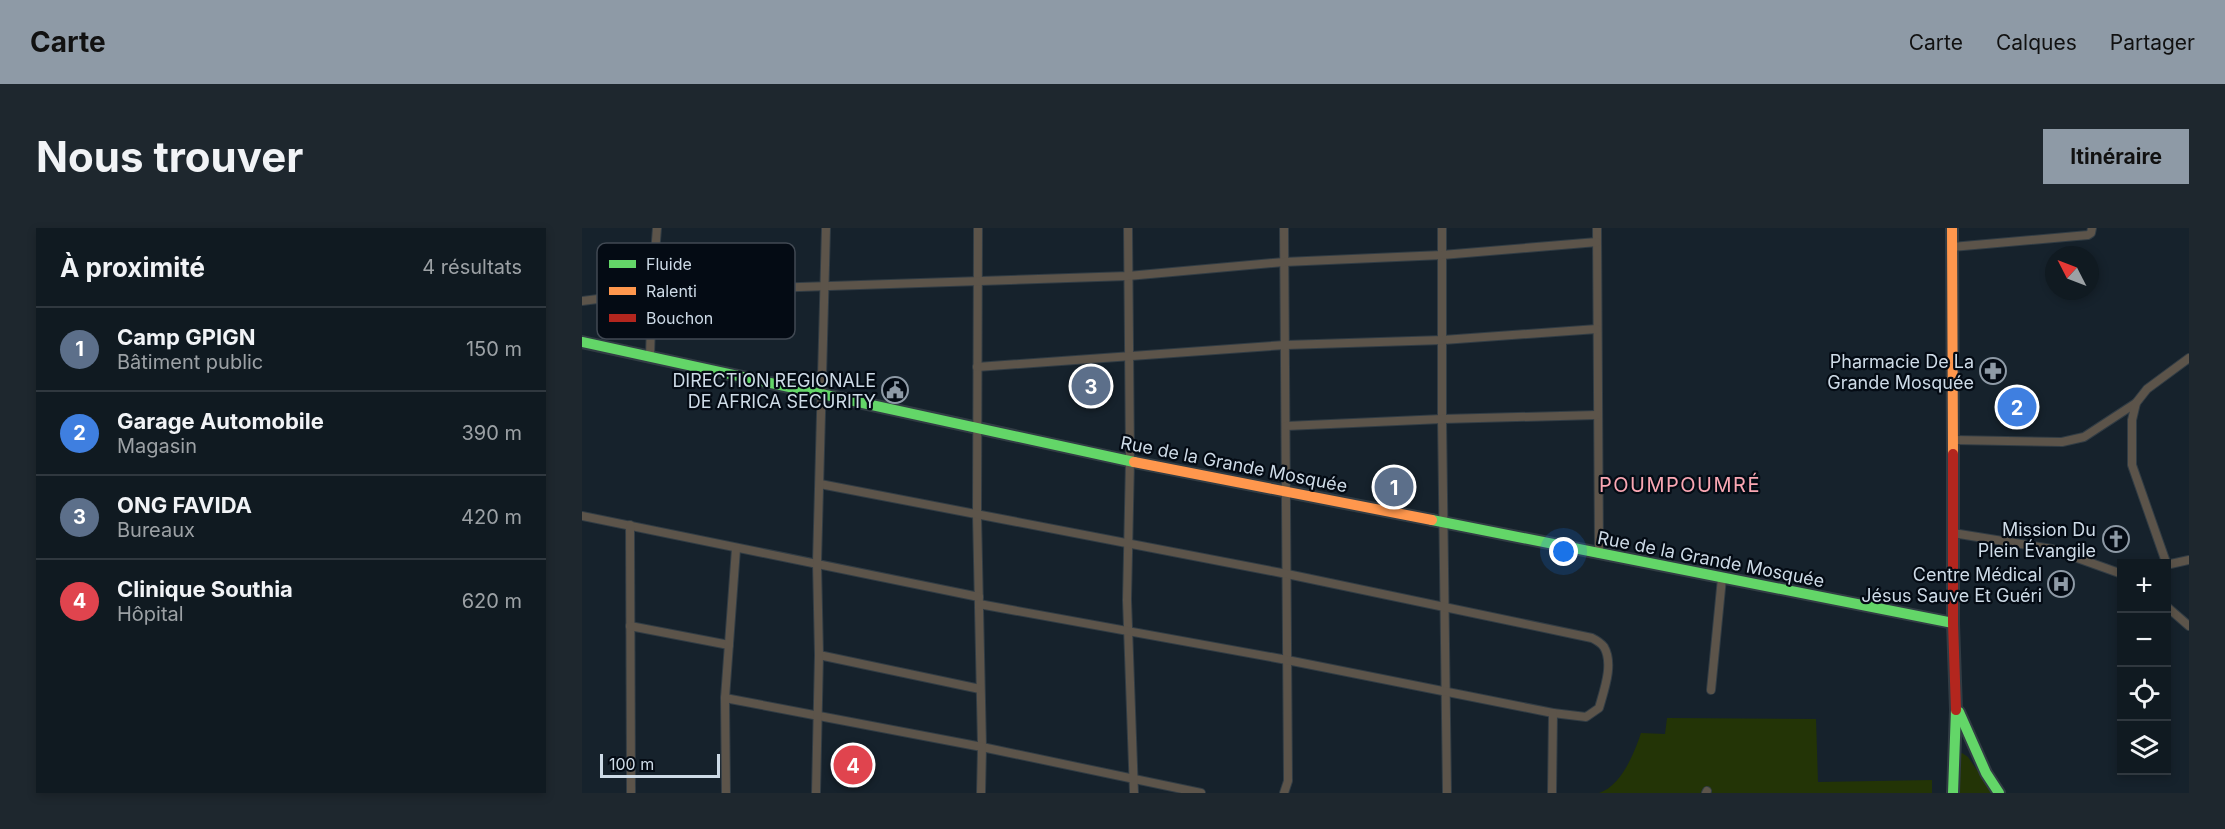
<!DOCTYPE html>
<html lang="fr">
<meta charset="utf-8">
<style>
:root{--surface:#101a21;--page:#1e272e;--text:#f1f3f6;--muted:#9ca1a5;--line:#30383f;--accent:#8e9aa6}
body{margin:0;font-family:Inter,sans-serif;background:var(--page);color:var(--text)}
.controls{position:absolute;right:18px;bottom:18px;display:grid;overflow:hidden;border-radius:0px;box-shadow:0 3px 9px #0003}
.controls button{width:54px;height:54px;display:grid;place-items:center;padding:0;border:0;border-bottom:2px solid var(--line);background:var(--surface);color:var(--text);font:30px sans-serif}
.compass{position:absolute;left:1463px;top:18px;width:54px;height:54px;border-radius:50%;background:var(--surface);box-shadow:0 3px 9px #0003;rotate:312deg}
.scale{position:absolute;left:18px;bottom:15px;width:120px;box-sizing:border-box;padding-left:6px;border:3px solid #cedbe7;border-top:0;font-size:16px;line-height:21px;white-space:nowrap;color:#cedbe7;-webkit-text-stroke:4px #040b14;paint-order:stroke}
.you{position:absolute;left:982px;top:324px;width:21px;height:21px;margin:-15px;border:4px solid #fff;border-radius:50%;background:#1a73e8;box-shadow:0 0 0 9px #1a73e833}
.badge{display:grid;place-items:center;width:39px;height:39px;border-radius:50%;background:var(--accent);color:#fff;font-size:20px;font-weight:700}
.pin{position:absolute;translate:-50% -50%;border:3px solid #fff;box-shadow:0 2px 6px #0006}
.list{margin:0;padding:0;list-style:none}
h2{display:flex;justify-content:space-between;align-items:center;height:78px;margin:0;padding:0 24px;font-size:26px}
h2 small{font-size:20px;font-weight:400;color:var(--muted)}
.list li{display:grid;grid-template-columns:39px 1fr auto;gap:18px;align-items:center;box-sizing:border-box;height:84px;padding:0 24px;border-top:2px solid var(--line)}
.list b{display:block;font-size:22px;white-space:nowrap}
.list p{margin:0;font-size:20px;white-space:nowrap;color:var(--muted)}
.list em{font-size:20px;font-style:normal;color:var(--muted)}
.icon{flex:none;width:33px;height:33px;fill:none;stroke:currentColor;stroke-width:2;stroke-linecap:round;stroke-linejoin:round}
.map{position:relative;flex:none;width:1607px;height:565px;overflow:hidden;border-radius:0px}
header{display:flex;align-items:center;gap:36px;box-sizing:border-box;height:84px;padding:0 30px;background:var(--accent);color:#111}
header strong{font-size:28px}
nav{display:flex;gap:33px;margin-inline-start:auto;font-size:21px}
.intro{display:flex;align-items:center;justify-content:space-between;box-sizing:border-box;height:144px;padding:0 36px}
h1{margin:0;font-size:42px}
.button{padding:15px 27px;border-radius:0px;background:var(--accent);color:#111;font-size:21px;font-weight:700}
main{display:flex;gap:36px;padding:0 36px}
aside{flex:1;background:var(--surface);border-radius:0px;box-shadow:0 3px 9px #0003}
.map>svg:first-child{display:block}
.green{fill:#233406}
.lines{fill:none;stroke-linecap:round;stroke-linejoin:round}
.street-casing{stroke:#313c44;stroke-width:10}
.fast-casing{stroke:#313c44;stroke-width:14}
.slow-casing{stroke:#313c44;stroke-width:14}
.jam-casing{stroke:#313c44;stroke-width:14}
.street{stroke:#5c544a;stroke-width:8}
.fast{stroke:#63d668;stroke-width:10}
.slow{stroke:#ff974d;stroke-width:10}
.jam{stroke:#b3261e;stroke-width:10}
.labels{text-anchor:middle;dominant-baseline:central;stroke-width:4.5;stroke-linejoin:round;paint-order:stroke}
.poi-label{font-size:18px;fill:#cedbe7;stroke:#040b14;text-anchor:end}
.street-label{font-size:18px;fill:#cedbe7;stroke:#040b14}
.neighbourhood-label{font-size:20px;letter-spacing:1.5px;fill:#faa7b3;stroke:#040b14}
.key{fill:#040b14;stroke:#414953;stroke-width:1.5}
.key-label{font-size:16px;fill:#cedbe7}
</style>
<header>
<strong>Carte</strong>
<nav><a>Carte</a><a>Calques</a><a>Partager</a></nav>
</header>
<div class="intro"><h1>Nous trouver</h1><a class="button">Itinéraire</a></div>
<main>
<aside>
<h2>À proximité<small>4 résultats</small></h2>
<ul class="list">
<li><span class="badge" style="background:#5c6f8a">1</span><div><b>Camp GPIGN</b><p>Bâtiment public</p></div><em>150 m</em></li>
<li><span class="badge" style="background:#3f7fe0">2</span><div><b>Garage Automobile</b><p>Magasin</p></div><em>390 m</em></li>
<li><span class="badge" style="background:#5c6f8a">3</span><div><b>ONG FAVIDA</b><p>Bureaux</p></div><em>420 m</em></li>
<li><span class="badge" style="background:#e0444e">4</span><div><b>Clinique Southia</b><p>Hôpital</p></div><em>620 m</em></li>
</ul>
</aside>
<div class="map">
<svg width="1607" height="565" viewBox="0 0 1607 565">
<rect width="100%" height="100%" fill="#16222c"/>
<g class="green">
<path d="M 1085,490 L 1234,491 L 1236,554 L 1350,552 L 1350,565 L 1017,565 C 1039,558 1052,526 1059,505 L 1083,506 Z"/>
<path d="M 1380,525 L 1386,529 L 1411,565 L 1374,565 L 1376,527 Z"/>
</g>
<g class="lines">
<defs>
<g id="street">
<path d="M 396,0 L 395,287 L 400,519 L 619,565"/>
<path d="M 546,0 L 548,233 L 545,372 L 552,565"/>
<path d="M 702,0 L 706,553 L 702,565"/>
<path d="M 860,0 L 860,191 L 865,565"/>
<path d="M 1015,0 L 1017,326"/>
<path d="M 1370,19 L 1506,7 L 1509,5 L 1510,0"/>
<path d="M 0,73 L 70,64 L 546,48 L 702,34 L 860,27 L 1015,14"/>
<path d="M 68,128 L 70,64 L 75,0"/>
<path d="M 395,139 L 703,117 L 861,112 L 1015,101"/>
<path d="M 704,198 L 860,191 L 1015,187"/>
<path d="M 1372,212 L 1480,214 L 1502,209 L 1554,175"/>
<path d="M 238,256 L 705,346 L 1010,410 C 1014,412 1019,415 1022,419 C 1032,436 1022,462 1017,480 L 1004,489 L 971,485 L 705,432 L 397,376"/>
<path d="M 0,288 L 397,369"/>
<path d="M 48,297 L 49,565"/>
<path d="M 1371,305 L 1470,321 L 1540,346"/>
<path d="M 1584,337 L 1607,332"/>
<path d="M 1585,337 L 1550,237 L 1550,192 L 1554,175 L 1565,161 L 1607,130"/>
<path d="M 1584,378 L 1607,398"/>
<path d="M 48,398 L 147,417"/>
<path d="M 237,427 L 398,461"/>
<path d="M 1129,462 L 1140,350"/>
<path d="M 143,470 L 400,519 L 399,565"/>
<path d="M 144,565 L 143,470 L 154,321"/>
<path d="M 234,565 L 237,427 L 235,335 L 244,0"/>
<path d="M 970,565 L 971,485"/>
<path d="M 1124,565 L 1125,563"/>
</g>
<g id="fast">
<path d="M 0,114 L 552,234"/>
<path d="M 850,292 L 1371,395"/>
<path d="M 1377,484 L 1404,545 L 1417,565"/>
<path d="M 1371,565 L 1374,482"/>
</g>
<g id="slow">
<path d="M 1370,0 L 1371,226"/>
<path d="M 552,234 L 850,292"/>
</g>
<path id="jam" d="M 1371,226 L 1371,395 L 1374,482"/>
</defs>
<use href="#street" class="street-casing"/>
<use href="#fast" class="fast-casing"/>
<use href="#slow" class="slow-casing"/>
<use href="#jam" class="jam-casing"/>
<use href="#street" class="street"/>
<use href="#fast" class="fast"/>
<use href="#slow" class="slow"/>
<use href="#jam" class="jam"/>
</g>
<defs>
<symbol id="pharmacy-ring" viewBox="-11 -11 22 22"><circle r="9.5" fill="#040b14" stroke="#8e9aa6" stroke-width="1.5"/><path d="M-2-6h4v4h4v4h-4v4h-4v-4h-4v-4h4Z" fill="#8e9aa6"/></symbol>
<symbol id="civic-ring" viewBox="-11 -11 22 22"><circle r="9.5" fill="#040b14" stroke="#8e9aa6" stroke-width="1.5"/><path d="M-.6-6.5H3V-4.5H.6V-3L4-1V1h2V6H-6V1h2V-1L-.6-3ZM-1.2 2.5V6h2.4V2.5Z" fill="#8e9aa6"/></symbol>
<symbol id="church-ring" viewBox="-11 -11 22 22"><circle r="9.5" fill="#040b14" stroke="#8e9aa6" stroke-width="1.5"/><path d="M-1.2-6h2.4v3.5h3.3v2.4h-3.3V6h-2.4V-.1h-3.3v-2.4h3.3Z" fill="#8e9aa6"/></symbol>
<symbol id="hospital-ring" viewBox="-11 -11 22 22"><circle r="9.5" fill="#040b14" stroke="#8e9aa6" stroke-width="1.5"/><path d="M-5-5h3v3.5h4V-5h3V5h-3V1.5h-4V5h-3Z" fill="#8e9aa6"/></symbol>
</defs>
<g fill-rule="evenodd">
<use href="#pharmacy-ring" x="1396" y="128" width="30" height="30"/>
<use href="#civic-ring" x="298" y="147" width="30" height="30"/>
<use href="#church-ring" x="1519" y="296" width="30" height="30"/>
<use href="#hospital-ring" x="1464" y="341" width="30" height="30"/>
</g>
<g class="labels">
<g class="poi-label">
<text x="1392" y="133">Pharmacie De La<tspan x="1392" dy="21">Grande Mosquée</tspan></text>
<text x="294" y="152">DIRECTION REGIONALE<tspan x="294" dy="21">DE AFRICA SECURITY</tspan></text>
<text x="1514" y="301">Mission Du<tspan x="1514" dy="21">Plein Évangile</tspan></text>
<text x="1460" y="346">Centre Médical<tspan x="1460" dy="21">Jésus Sauve Et Guéri</tspan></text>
</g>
<g class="street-label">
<text transform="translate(652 236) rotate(11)">Rue de la Grande Mosquée</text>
<text transform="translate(1129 331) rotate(11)">Rue de la Grande Mosquée</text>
</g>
<g class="neighbourhood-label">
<text x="1098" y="257">POUMPOUMRÉ</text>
</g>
</g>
<rect x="15" y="15" width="198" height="96" rx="9" class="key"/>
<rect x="27" y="32" width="27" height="8" fill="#63d668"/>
<rect x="27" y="59" width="27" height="8" fill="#ff974d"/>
<rect x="27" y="86" width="27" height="8" fill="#b3261e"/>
<g class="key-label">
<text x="64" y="42">Fluide</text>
<text x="64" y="69">Ralenti</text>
<text x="64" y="96">Bouchon</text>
</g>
</svg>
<div class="controls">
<button>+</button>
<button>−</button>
<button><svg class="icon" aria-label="locate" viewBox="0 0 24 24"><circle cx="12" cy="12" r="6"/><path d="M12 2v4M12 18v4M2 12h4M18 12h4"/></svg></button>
<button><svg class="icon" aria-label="layers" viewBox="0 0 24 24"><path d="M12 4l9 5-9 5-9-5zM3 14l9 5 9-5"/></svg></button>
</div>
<svg class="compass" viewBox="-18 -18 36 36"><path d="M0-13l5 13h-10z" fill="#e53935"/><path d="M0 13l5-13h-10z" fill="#9ca1a5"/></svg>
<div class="scale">100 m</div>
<div class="you"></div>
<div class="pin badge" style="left:812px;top:259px;background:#5c6f8a">1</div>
<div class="pin badge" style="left:1435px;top:179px;background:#3f7fe0">2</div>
<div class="pin badge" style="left:509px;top:158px;background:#5c6f8a">3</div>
<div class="pin badge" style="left:271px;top:537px;background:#e0444e">4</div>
</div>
</main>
